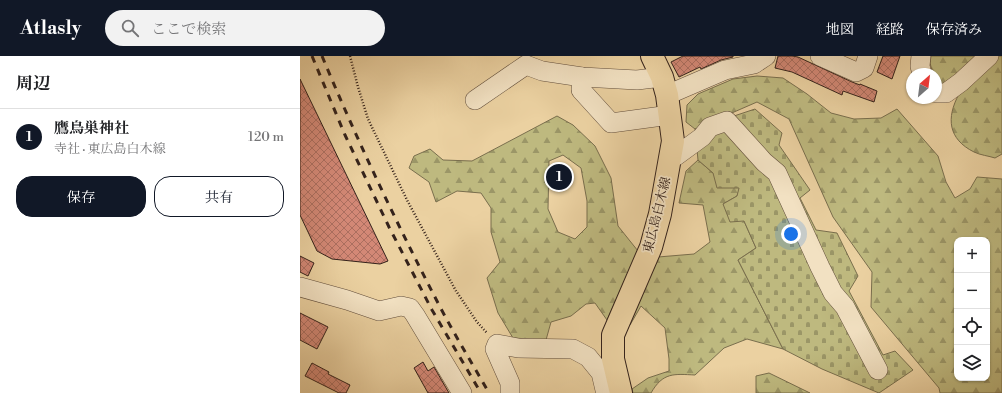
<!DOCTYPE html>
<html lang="ja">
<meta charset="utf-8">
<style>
:root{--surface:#fff;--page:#f2f2f2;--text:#202124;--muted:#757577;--line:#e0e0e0;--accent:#111827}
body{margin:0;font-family:"Libre Bodoni","Noto Serif JP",serif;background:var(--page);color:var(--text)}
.controls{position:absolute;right:12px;bottom:12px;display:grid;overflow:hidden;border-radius:8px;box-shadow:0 1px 3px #0004}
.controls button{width:36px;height:36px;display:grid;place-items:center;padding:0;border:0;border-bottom:1px solid var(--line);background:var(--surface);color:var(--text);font:20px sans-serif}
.compass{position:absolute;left:606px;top:12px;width:36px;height:36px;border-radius:50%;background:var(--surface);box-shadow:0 1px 3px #0004;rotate:28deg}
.you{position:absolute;left:491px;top:178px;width:14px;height:14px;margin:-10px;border:3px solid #fff;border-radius:50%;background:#1a73e8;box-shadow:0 0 0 6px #1a73e833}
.badge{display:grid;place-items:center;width:26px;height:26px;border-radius:50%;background:var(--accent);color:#fff;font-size:13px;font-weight:700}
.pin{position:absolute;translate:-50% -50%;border:2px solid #fff;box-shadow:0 1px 4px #0006}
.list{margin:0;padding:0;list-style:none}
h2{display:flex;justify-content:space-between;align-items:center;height:52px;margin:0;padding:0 16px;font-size:17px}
h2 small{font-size:13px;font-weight:400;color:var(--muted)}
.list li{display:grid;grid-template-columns:26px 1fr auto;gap:12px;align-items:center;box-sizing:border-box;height:56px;padding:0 16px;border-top:1px solid var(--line)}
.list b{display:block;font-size:15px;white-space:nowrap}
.list p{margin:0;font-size:13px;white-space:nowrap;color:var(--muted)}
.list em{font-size:13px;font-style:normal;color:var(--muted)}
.actions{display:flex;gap:8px;padding:12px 16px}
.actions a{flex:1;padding:9px 0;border:1px solid var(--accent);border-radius:16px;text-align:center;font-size:14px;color:var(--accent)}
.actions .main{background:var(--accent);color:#fff}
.icon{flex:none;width:22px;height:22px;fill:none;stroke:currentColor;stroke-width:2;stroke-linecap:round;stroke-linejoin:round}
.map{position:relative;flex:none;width:702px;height:337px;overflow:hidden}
header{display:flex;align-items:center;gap:24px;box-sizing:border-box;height:56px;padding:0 20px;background:var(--accent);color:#fff}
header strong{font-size:19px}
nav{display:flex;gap:22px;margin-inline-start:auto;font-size:14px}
.search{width:280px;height:36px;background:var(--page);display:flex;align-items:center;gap:10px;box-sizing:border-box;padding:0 14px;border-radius:22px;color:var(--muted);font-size:15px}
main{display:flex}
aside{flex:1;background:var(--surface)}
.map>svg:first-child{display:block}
.forest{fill:url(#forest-firs);stroke:#796e4d;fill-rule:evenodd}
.cemetery{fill:url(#cemetery-stones);stroke:#796e4d}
.building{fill:url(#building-cross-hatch);stroke:#34221b}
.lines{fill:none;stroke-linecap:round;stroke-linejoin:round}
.minor-casing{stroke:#624e3c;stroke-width:20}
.major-casing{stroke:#34221b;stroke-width:24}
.path{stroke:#34221b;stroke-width:2.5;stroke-dasharray:1 2;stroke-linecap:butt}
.minor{stroke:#f2e1c2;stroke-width:19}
.major{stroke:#ebd1a1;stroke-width:22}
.rail{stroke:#34221b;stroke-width:3;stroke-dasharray:7 7;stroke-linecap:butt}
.labels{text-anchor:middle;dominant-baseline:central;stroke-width:3.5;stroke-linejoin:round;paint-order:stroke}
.street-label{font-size:13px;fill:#34221b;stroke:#f2e1c2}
</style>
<header>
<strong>Atlasly</strong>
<div class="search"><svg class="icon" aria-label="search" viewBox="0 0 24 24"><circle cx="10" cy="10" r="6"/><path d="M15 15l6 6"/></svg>ここで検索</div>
<nav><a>地図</a><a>経路</a><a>保存済み</a></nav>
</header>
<main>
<aside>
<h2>周辺<small></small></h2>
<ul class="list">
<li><span class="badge">1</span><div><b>鷹鳥巣神社</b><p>寺社 · 東広島白木線</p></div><em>120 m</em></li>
</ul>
<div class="actions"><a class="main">保存</a><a>共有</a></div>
</aside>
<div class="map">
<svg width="702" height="337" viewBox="0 0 702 337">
<defs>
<pattern id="forest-firs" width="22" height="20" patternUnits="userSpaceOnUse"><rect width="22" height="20" fill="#beb97f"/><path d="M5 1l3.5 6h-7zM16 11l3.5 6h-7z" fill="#9b9667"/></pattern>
<pattern id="cemetery-stones" width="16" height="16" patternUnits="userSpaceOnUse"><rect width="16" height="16" fill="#beb97f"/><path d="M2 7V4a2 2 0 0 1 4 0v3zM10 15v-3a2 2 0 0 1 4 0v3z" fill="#9b9667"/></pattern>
<pattern id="building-cross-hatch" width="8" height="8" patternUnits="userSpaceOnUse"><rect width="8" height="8" fill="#d38876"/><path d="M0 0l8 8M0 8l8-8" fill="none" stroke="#ac6f60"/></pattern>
</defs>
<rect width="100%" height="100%" fill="#ebd1a1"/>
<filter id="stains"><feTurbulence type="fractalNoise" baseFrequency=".005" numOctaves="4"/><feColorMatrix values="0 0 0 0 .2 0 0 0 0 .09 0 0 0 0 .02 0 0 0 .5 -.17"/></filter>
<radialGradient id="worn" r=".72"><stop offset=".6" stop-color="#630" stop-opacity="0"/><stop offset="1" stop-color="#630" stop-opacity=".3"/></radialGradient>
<g class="forest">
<path d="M 631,0 L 702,0 L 702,98 L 695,102 C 689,100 680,99 674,96 C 648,83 646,62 659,38 L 644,29 L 636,25 L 636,18 L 633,18 L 630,7 Z"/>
<path d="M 457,20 L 483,22 L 507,38 L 531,57 L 554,63 L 581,62 L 597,53 L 638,100 L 646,126 L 655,142 L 670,133 L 677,121 L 702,123 L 702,337 L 640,337 L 639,332 L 571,251 L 572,216 L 533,161 L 489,63 L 457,46 L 395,73 L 386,66 L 387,49 L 398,38 L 433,23 ZM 657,184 L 687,184 L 687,322 L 657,322 Z"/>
<path d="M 257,60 L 273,69 L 295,90 L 311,122 L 318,170 L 338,195 L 307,264 L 295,247 L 286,248 L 271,260 L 251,266 L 246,284 L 213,282 L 198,257 L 187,222 L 200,206 L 191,176 L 191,152 L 181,137 L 157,135 L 136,146 L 129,126 L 109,112 L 114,100 L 130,93 L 143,104 L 172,105 ZM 263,99 L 281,112 L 287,145 L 287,171 L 275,183 L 258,176 L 248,153 L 249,105 Z"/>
<path d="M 398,104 L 413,117 L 440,131 L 437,140 L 423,148 L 444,165 L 456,192 L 438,204 L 483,293 L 447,283 L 424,292 L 395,319 C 374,318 363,316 351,337 L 333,337 L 332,333 L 348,322 L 369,315 L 369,303 L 365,272 L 341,250 L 330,269 L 327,267 L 358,201 L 394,198 L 410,186 L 403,149 L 379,147 L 386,115 Z"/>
<path d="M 469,317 L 510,337 L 456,337 L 456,320 Z"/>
</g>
<path class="cemetery" d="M 455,53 L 482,77 L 479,89 L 510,134 L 500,142 L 516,174 L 537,177 L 558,220 L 549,235 L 583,299 L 595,295 L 613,314 L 579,337 L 522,313 L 483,293 L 438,204 L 456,192 L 444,165 L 430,166 L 423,148 L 437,140 L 439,132 L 417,132 L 413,117 L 398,104 L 395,73 Z"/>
<g class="building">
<path d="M 383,0 L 433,0 L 433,1 L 421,4 L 401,13 L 400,11 L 379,21 L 371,6 Z"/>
<path d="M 478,0 L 492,0 L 498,1 L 552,26 L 560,29 L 560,28 L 577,35 L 574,46 L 543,35 L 542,39 L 492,16 L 475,12 Z"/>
<path d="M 583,0 L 600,0 L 592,23 L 577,16 Z"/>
<path d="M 0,23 L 88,205 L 80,208 L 32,203 L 17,195 L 0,159 Z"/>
<path d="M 0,200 L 14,207 L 8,220 L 0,216 Z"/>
<path d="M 0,257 L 28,271 L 17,293 L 0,284 Z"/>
<path d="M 123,306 L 128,315 L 134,311 L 149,337 L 128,337 L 114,312 Z"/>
<path d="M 12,307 L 29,316 L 28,318 L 50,329 L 46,337 L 39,337 L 5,320 Z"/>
</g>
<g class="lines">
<defs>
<g id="minor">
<path d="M 520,0 L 556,16 L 564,12 L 568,0"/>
<path d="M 621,0 L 620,10 L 622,18"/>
<path d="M 282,21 L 281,34 L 311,67 L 370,59"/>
<path d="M 636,37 L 646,37 L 661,26 L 689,0"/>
<path d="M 367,39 L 425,14 L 454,8 L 466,0"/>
<path d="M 175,44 L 226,9 L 242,15 L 282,21 L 337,24 L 362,21"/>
<path d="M 370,101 L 376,100 L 402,81 L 410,71 L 427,65 L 464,106 L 477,117 L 520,211 L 533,237 L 545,251 L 578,314"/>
<path d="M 0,231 L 47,244 L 79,255 L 101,250 L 110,252 L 115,259 L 162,337"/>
<path d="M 210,337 L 210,327 L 195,293 L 197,288 L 218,292 L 273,293 L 288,301 L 301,317 L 305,334 L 307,337"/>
</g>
<path id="major" d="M 321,337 L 313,303 L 313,279 L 351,191 L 360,158 L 373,85 L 367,39 L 362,21 L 352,0"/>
</defs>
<use href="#minor" class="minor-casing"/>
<use href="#major" class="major-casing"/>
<path class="path" d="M 50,0 L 58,31 L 68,63 L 107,144 L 156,235 L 177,266 L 187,277"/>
<use href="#minor" class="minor"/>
<use href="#major" class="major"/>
<g class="rail">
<path d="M 12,0 L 45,79 L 89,171 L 132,254 L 181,337"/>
<path d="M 22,0 C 57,84 96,166 138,247 C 154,278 172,307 189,337"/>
</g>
</g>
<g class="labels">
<g class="street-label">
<text transform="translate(357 159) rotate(-76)">東広島白木線</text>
</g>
</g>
<rect width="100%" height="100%" filter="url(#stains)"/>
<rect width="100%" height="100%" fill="url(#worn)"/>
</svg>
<div class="controls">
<button>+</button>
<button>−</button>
<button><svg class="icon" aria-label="locate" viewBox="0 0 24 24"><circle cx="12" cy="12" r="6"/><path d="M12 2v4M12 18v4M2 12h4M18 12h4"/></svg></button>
<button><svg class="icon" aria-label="layers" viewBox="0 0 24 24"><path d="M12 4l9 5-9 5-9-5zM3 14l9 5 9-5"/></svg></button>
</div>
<svg class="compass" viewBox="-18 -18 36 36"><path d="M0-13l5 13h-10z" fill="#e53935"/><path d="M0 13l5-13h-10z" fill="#757577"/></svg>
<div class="you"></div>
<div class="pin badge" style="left:259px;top:121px">1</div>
</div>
</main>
